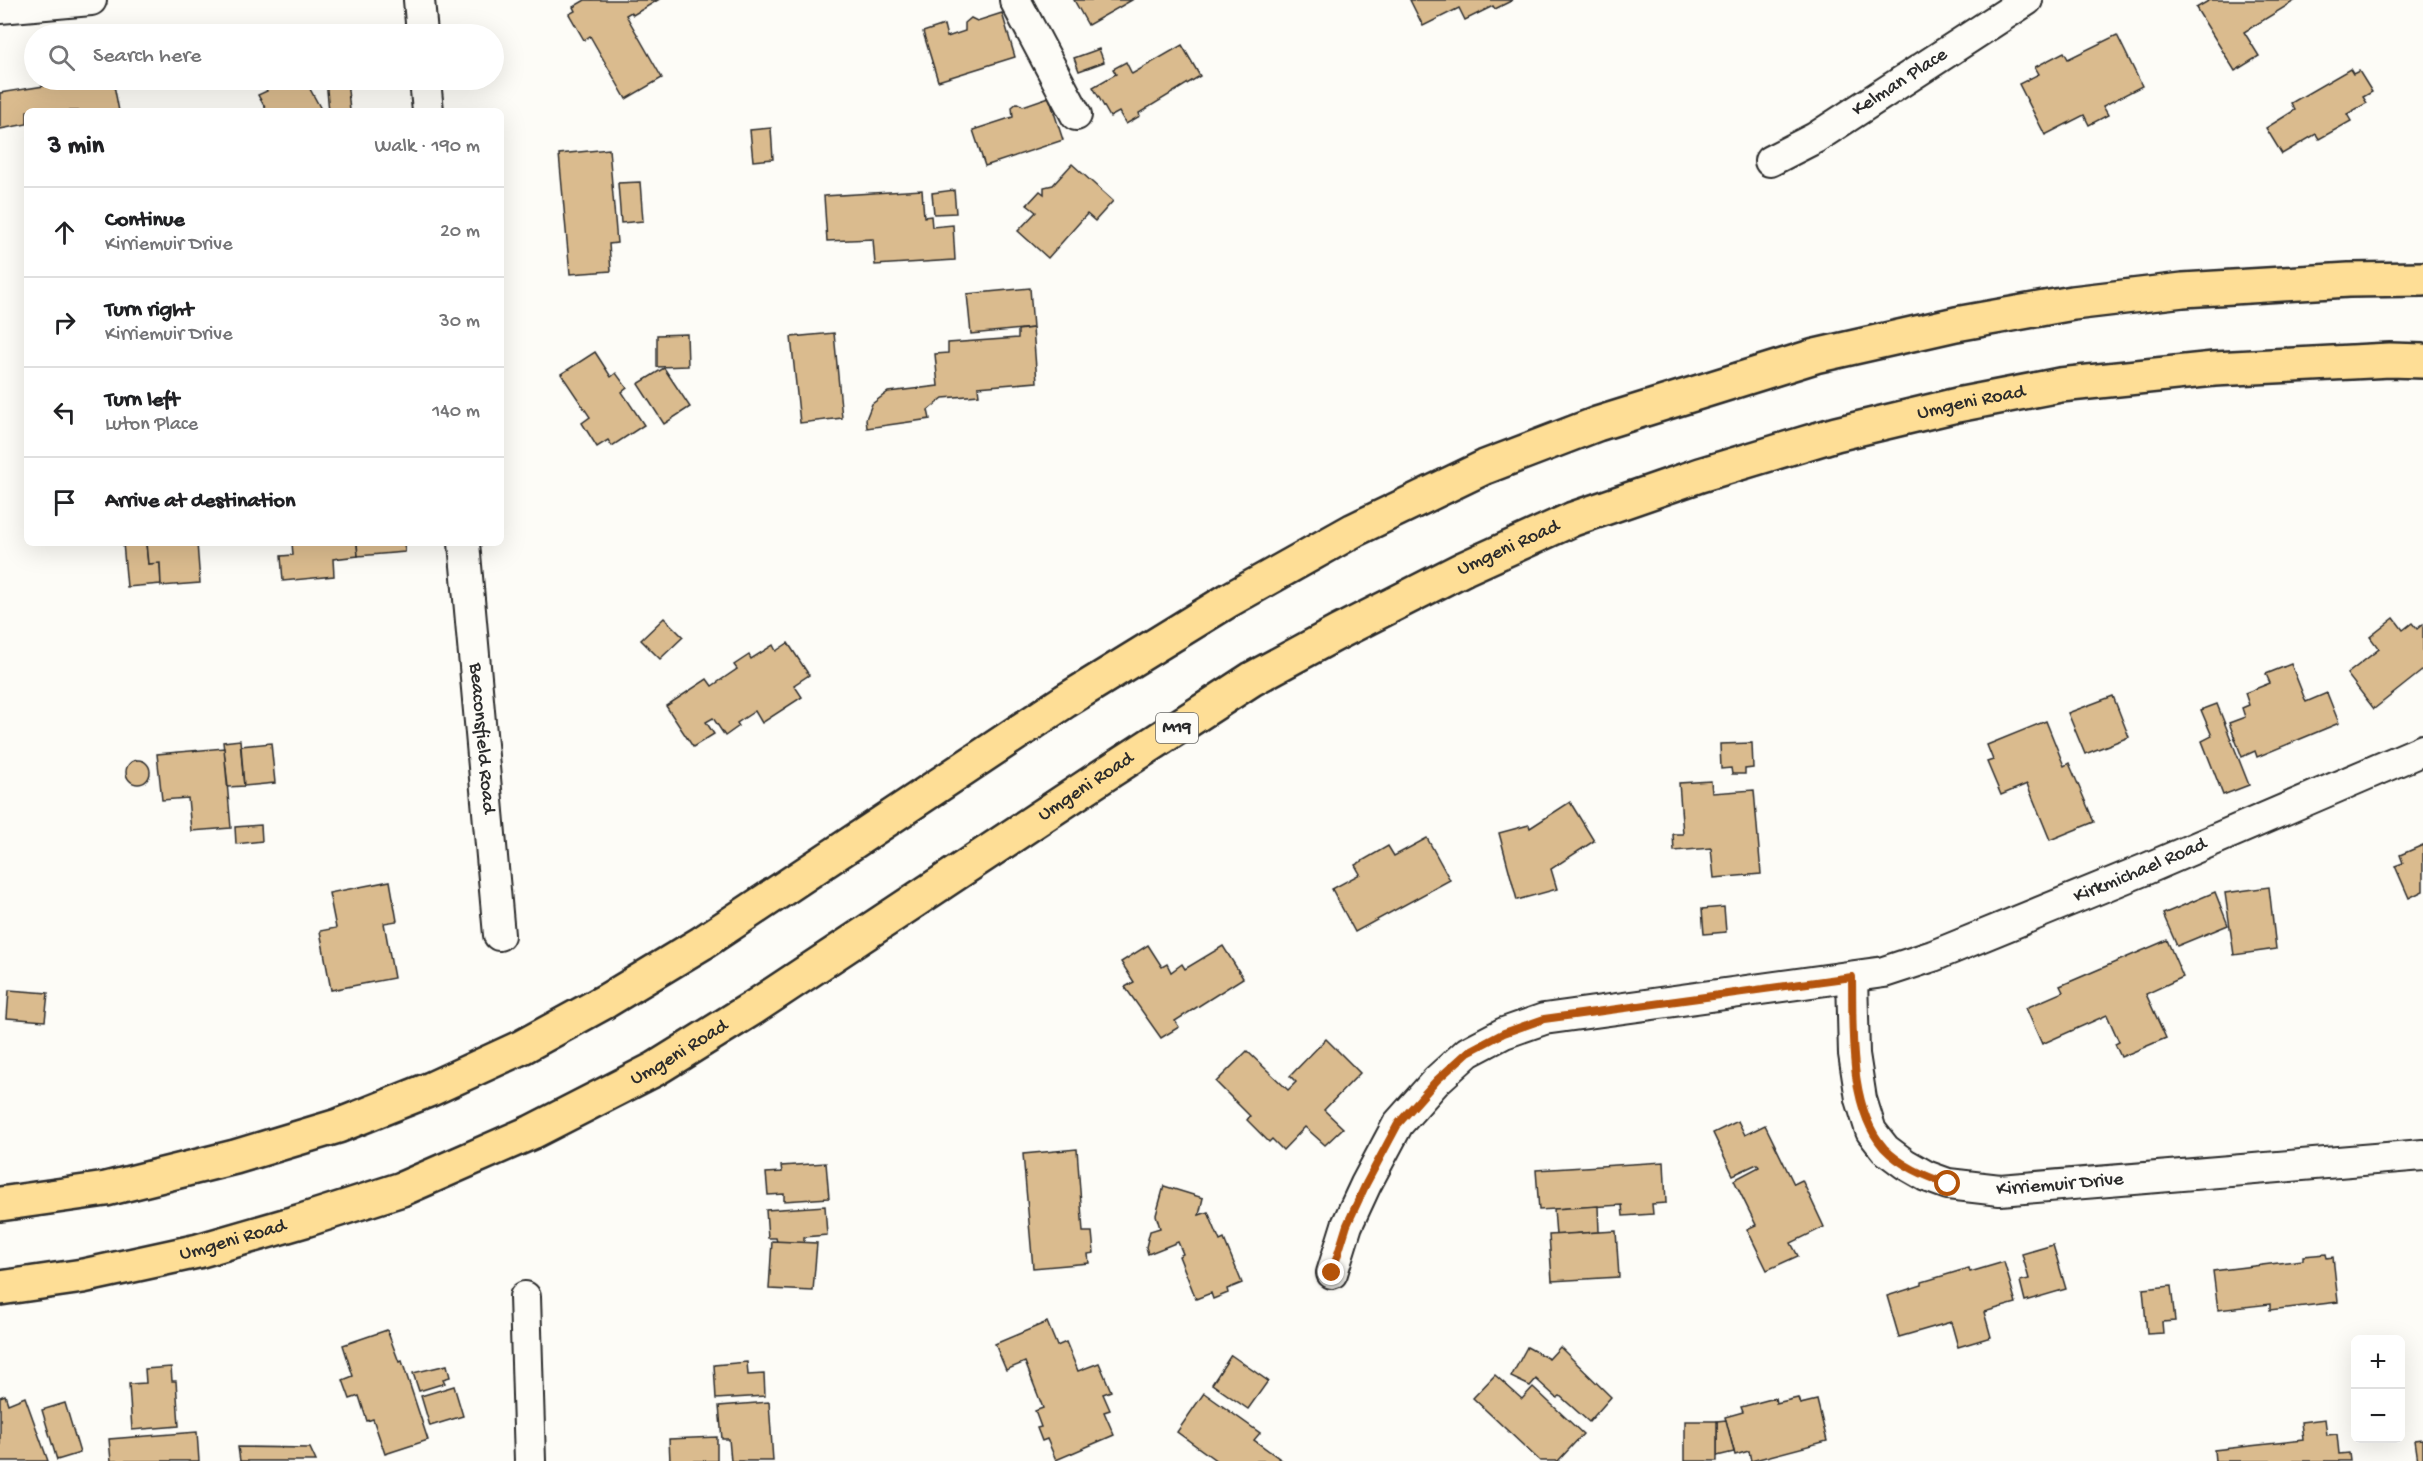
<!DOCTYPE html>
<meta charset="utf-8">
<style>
:root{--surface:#fff;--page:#f2f2f2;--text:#202124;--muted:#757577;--line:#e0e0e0}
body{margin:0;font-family:"Gochi Hand",sans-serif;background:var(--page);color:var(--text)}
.controls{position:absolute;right:18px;bottom:18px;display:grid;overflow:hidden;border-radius:9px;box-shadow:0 6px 24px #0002}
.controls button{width:54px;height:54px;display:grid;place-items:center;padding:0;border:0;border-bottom:2px solid var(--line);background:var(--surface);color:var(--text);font:30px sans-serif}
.stop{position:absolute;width:18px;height:18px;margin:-14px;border:4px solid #b45309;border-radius:50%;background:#fff}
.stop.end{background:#b45309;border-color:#fff;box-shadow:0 2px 6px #0008}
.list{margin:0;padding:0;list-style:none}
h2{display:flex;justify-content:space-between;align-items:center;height:78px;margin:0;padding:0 24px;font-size:26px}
h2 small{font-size:20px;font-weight:400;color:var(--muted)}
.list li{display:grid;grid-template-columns:39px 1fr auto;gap:18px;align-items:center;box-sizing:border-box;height:90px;padding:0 24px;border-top:2px solid var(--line)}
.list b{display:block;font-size:22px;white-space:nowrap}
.list p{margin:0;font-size:20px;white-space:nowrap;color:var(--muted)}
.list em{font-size:20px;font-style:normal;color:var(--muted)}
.icon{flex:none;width:33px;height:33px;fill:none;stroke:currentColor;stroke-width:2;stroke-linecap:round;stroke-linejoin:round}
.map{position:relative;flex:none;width:2423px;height:1461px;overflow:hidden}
.search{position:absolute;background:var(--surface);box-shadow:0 6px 24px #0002;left:24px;top:24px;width:480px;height:66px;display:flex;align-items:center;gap:15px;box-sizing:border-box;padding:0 21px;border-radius:33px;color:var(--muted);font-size:22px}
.panel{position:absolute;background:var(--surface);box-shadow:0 6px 24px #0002;left:24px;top:108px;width:480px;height:438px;border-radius:9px}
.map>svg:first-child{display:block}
.building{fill:#dabb8e;stroke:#2b2b2b;stroke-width:1.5}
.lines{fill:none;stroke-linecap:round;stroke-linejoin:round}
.street-casing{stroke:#2b2b2b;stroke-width:34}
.highway-casing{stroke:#2b2b2b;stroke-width:38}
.street{stroke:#fdfcf7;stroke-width:30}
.highway{stroke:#fede96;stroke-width:33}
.route{stroke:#b45309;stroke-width:8}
.labels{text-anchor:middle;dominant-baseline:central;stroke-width:4.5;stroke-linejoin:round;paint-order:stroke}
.shield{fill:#fdfcf7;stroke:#6a6a68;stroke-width:1.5}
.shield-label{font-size:18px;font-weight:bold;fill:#2b2b2b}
.street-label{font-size:20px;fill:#2b2b2b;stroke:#fdfcf7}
</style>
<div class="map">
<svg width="2423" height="1461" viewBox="0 0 2423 1461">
<rect width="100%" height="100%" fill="#fdfcf7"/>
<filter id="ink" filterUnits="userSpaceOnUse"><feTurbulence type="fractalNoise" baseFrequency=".0167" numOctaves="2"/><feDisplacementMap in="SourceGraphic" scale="12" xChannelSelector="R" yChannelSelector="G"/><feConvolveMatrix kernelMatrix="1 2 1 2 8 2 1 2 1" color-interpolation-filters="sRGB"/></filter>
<g filter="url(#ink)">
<g class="building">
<path d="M 585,0 L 658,0 L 633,15 L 631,12 L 626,15 L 662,78 L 626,99 L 590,36 L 584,40 L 569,14 L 575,11 L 573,7 Z"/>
<path d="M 1074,0 L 1132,0 L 1088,25 Z"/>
<path d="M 1410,0 L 1513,0 L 1495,9 L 1493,6 L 1465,20 L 1459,8 L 1423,26 Z"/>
<path d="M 2210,0 L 2296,0 L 2244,32 L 2259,56 L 2235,71 L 2196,8 Z"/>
<path d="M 1002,13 L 1015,57 L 938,81 L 923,32 L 944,25 L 947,37 L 965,31 L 965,23 L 971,18 L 977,21 Z"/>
<path d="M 2117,35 L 2142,86 L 2103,106 L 2108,115 L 2089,125 L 2084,115 L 2045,135 L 2019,84 L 2039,74 L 2035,67 L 2064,52 L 2068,59 Z"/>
<path d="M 1182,45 L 1200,76 L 1139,113 L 1140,116 L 1126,124 L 1119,112 L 1110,117 L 1093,87 L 1116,74 L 1113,69 L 1126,62 L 1132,74 Z"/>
<path d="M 1099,49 L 1104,62 L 1079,71 L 1074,58 Z"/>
<path d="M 2350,69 L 2353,74 L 2359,71 L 2372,92 L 2363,97 L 2367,103 L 2347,114 L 2351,121 L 2319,139 L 2316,134 L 2282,154 L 2266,128 L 2295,110 L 2291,103 Z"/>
<path d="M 82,80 L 113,80 L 119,111 L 27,111 L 27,124 L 0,129 L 0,93 Z"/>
<path d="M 261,80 L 305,80 L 322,111 L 267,111 L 258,95 L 267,91 Z"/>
<path d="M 326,80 L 347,80 L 350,111 L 329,111 Z"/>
<path d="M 1049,97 L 1063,140 L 985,166 L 973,130 L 1013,117 L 1012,107 L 1017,103 L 1023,106 Z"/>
<path d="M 771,128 L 773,159 L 753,161 L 750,130 Z"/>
<path d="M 609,149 L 617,243 L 609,244 L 611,271 L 570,274 L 559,154 Z"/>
<path d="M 1072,164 L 1113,201 L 1095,221 L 1087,214 L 1048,258 L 1018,231 L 1036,212 L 1027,205 L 1040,191 L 1044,194 L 1044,187 L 1053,185 Z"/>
<path d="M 640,182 L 643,221 L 621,223 L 618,183 Z"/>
<path d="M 922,190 L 924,217 L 931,216 L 932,227 L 953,225 L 955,260 L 875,265 L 873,239 L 827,241 L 824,196 Z"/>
<path d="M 954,190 L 956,213 L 934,214 L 932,193 Z"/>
<path d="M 1030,288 L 1033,328 L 971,334 L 967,294 Z"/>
<path d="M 1033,328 L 1037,382 L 978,387 L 979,395 L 943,398 L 928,410 L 930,419 L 867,428 L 866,419 L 872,404 L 888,392 L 938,386 L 935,354 L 948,353 L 948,343 L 1018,338 L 1018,330 Z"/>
<path d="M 834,333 L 842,418 L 800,423 L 791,337 Z"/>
<path d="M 687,334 L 688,366 L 657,367 L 657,335 Z"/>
<path d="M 595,352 L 611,377 L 616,373 L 627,388 L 622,392 L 644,425 L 612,446 L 608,440 L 597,447 L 582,423 L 590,417 L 561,374 Z"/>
<path d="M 664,368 L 690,407 L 664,424 L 638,384 Z"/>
<path d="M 123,543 L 146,543 L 148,564 L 160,563 L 161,584 L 127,587 Z"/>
<path d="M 146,543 L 197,543 L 200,583 L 161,586 L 160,563 L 148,564 Z"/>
<path d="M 292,543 L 357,543 L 358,556 L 333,559 L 334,576 L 283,581 L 281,556 L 293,555 Z"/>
<path d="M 357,543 L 404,543 L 405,552 L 358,556 Z"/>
<path d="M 664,618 L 683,637 L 660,659 L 641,640 Z"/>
<path d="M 2394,618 L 2403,630 L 2412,623 L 2417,629 L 2423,624 L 2423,670 L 2374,709 L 2347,674 L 2379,649 L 2370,637 Z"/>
<path d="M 788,643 L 809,675 L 794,685 L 802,697 L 762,723 L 755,711 L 737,723 L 739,726 L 725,736 L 713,718 L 706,722 L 714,734 L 693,747 L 666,706 L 707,679 L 712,686 L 737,669 L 734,665 L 749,655 L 751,659 L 773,645 L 776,651 Z"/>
<path d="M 2291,664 L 2306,702 L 2327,693 L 2339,723 L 2257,757 L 2255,751 L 2242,757 L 2229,723 L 2245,717 L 2242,708 L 2249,705 L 2245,693 L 2270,683 L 2266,674 Z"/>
<path d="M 2113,696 L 2129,737 L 2085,754 L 2068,713 Z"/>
<path d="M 2217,704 L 2249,785 L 2223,795 L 2202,741 L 2212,736 L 2201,710 Z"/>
<path d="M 2046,721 L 2064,766 L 2069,763 L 2094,822 L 2050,840 L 2027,784 L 2001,795 L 1987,762 L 1993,760 L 1987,745 Z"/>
<path d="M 240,740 L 244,786 L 228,787 L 223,742 Z"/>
<path d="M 271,743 L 275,783 L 244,786 L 241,746 Z"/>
<path d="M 1752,743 L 1753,768 L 1745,769 L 1745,774 L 1732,774 L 1731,768 L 1721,769 L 1720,744 Z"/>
<path d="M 224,748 L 231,828 L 191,831 L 188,798 L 162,800 L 157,754 Z"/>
<circle cx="138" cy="772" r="12"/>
<path d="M 1711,781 L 1712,793 L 1754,790 L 1761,874 L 1714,878 L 1711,848 L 1674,851 L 1673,834 L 1683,834 L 1679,783 Z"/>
<path d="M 1570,802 L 1594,841 L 1551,869 L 1557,889 L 1517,900 L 1499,833 L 1529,825 L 1530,828 Z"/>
<path d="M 261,825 L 262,841 L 236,844 L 235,827 Z"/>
<path d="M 1427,838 L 1450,880 L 1355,932 L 1332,889 L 1360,874 L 1355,865 L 1388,846 L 1394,856 Z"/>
<path d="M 2423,845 L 2423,891 L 2409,898 L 2395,866 L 2403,863 L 2400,855 Z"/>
<path d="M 390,881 L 397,921 L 384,923 L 394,978 L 331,990 L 320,931 L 336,928 L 329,893 Z"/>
<path d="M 2269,887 L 2276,949 L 2234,955 L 2225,893 Z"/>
<path d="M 2215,892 L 2228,925 L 2177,946 L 2163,914 Z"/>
<path d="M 1724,907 L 1726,932 L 1704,934 L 1702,909 Z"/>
<path d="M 2167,940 L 2183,977 L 2146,994 L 2166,1038 L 2121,1057 L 2115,1044 L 2119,1042 L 2107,1015 L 2042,1044 L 2026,1008 L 2063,992 L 2060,986 Z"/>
<path d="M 1148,945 L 1162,967 L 1167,964 L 1171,972 L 1182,964 L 1185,969 L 1223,946 L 1243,978 L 1175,1021 L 1179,1027 L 1161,1038 L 1125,987 L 1134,982 L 1121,962 Z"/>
<path d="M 9,990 L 48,993 L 45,1021 L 7,1018 Z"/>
<path d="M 1326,1039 L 1360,1073 L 1324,1110 L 1343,1128 L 1325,1145 L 1305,1127 L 1283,1150 L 1272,1139 L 1269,1142 L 1247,1120 L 1250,1116 L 1216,1082 L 1247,1051 L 1288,1090 L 1296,1082 L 1290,1076 Z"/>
<path d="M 1738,1121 L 1745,1135 L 1765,1125 L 1794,1184 L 1802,1180 L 1824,1227 L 1791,1243 L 1798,1256 L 1767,1270 L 1747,1229 L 1756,1225 L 1734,1180 L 1759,1167 L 1757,1164 L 1733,1175 L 1713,1133 Z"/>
<path d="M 1077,1149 L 1083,1232 L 1092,1232 L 1094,1253 L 1088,1254 L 1089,1263 L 1033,1268 L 1023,1154 Z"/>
<path d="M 1664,1162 L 1666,1203 L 1652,1204 L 1653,1214 L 1623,1216 L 1622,1205 L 1539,1210 L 1536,1170 Z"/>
<path d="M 826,1163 L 829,1198 L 784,1201 L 784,1194 L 768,1195 L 766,1173 L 782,1172 L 781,1166 Z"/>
<path d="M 1164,1186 L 1203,1198 L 1199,1215 L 1208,1212 L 1220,1241 L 1224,1239 L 1242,1283 L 1227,1289 L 1228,1293 L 1213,1299 L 1211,1293 L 1196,1299 L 1179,1256 L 1183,1254 L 1178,1242 L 1148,1254 L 1146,1247 L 1150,1231 L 1160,1228 L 1156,1215 Z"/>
<path d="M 825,1206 L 827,1235 L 804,1237 L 804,1243 L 777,1242 L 776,1238 L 768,1238 L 766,1210 Z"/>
<path d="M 1598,1206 L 1599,1232 L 1556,1235 L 1554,1209 Z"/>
<path d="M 1616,1231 L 1619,1277 L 1552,1281 L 1549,1235 Z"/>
<path d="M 772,1241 L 817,1243 L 813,1291 L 769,1289 Z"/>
<path d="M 2053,1245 L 2066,1289 L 2025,1301 L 2020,1281 L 2029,1279 L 2022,1254 Z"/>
<path d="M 2326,1254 L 2327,1258 L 2333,1257 L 2338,1302 L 2270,1310 L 2270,1304 L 2218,1310 L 2213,1271 L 2303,1260 L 2303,1256 Z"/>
<path d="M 2004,1262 L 2016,1303 L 1984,1312 L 1991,1337 L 1958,1347 L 1951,1322 L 1899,1337 L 1887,1296 L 1922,1285 L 1922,1282 L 1969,1268 L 1970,1272 Z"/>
<path d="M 2171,1286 L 2175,1321 L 2162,1322 L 2163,1333 L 2147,1334 L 2143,1289 Z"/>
<path d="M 1047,1322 L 1057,1346 L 1066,1342 L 1078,1371 L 1099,1363 L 1111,1391 L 1103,1394 L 1110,1410 L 1104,1412 L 1114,1435 L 1056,1460 L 1047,1439 L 1042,1441 L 1037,1428 L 1041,1427 L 1035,1411 L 1043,1408 L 1025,1362 L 1006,1370 L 995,1344 Z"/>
<path d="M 387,1330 L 399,1362 L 402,1361 L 428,1440 L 385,1454 L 373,1419 L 367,1421 L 359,1396 L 350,1399 L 343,1380 L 353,1376 L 343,1345 Z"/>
<path d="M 1527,1347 L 1549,1359 L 1560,1347 L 1611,1397 L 1589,1422 L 1560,1396 L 1557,1398 L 1536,1379 L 1530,1386 L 1511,1377 Z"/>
<path d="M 1231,1355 L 1268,1381 L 1248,1409 L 1212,1384 Z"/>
<path d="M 747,1362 L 748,1375 L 764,1374 L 765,1396 L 716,1399 L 714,1365 Z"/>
<path d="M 447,1365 L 450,1377 L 443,1379 L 445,1383 L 419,1391 L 413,1373 Z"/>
<path d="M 171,1367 L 172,1381 L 176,1381 L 179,1426 L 132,1430 L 129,1384 L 146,1383 L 145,1369 Z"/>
<path d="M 1495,1375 L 1522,1399 L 1533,1387 L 1583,1434 L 1558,1461 L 1540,1461 L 1473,1398 Z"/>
<path d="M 454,1386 L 463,1416 L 430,1426 L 421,1396 Z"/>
<path d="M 1204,1393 L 1260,1433 L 1254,1440 L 1283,1461 L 1217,1461 L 1177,1432 Z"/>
<path d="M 5,1395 L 8,1404 L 25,1397 L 48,1461 L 0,1461 L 0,1397 Z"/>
<path d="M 1775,1398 L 1776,1403 L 1798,1398 L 1800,1404 L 1817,1400 L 1827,1441 L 1751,1461 L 1749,1451 L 1735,1455 L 1725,1417 L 1743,1412 L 1741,1407 Z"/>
<path d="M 769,1402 L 773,1461 L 731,1461 L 729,1439 L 722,1439 L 719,1406 Z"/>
<path d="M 65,1403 L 80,1453 L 57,1460 L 42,1410 Z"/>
<path d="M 2325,1419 L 2327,1435 L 2337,1434 L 2339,1454 L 2349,1453 L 2350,1461 L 2215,1461 L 2214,1450 L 2303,1440 L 2301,1422 Z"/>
<path d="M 1726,1420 L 1734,1452 L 1717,1456 L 1717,1421 Z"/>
<rect x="1685" y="1421" width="32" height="40"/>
<path d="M 197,1432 L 199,1461 L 111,1461 L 109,1439 Z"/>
<path d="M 717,1437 L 717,1461 L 670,1461 L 669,1439 Z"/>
<path d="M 2423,1439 L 2423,1461 L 2418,1461 L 2415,1440 Z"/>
<path d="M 238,1447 L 310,1448 L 316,1461 L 240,1461 Z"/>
</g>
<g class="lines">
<defs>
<g id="street">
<path d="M 419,0 L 422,34"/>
<path d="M 1015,0 L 1076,115"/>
<path d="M 0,8 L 91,0"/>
<path d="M 425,80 L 428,111"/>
<path id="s1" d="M 1770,161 L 1815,138 L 2027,0"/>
<path id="s2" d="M 464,543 L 499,935"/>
<path id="s3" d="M 1852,977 L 1854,1054 L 1861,1099 L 1871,1131 L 1885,1149 L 1905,1164 L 1926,1176 L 1948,1184 L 2000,1190 L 2423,1155"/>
<path id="s4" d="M 1332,1273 L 1347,1225 L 1366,1184 L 1398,1124 L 1437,1080 L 1468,1052 L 1504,1033 L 1544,1019 L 1884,972 L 1933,956 L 2146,869 L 2423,750"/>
<path d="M 525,1297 L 530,1461"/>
</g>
<g id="highway">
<path d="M 0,1204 L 106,1189 L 235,1157 L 338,1126 L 431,1089 L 522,1047 L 606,1001 L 702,943 L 1065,701 L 1229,600 L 1354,530 L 1485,467 L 1597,424 L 1815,356 L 1956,324 L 2073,303 L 2183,290 L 2349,280 L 2423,279"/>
<path id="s5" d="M 0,1288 L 83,1276 L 198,1251 L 305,1220 L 402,1189 L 532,1132 L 655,1069 L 753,1008 L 1101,777 L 1252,679 L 1337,633 L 1465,568 L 1573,519 L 1700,475 L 1836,434 L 1957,405 L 2060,385 L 2214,369 L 2390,360 L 2423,361"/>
</g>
</defs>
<use href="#street" class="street-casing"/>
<use href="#highway" class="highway-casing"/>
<use href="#street" class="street"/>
<use href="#highway" class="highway"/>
</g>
</g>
<g class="lines" filter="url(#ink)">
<path class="route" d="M 1332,1273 L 1347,1225 L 1366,1184 L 1398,1124 L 1437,1080 L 1468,1052 L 1504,1033 L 1544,1019 L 1852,977 C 1853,1029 1848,1107 1884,1148 C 1901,1166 1925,1176 1948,1184"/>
</g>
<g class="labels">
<rect class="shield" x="1156" y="713" width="42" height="30" rx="4.5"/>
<g class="shield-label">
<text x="1177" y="728">M19</text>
</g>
<g class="street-label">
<text stroke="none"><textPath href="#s1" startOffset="152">Kelman Place</textPath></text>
<text stroke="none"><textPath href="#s5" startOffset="2182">Umgeni Road</textPath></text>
<text stroke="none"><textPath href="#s5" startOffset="1696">Umgeni Road</textPath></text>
<text stroke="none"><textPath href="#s2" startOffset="196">Beaconsfield Road</textPath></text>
<text stroke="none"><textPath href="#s5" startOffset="1210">Umgeni Road</textPath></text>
<text stroke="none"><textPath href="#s4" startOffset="966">Kirkmichael Road</textPath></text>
<text stroke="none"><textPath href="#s5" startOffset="724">Umgeni Road</textPath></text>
<text stroke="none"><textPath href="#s3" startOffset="364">Kirriemuir Drive</textPath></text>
<text stroke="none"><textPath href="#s5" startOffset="238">Umgeni Road</textPath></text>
</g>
</g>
</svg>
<div class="controls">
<button>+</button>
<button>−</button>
</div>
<div class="stop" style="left:1948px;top:1184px"></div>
<div class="stop end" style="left:1332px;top:1273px"></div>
<div class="search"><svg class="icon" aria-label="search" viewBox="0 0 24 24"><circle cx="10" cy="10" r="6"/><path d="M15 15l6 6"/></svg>Search here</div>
<section class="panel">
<h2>3 min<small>Walk · 190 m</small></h2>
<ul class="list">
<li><svg class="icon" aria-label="ahead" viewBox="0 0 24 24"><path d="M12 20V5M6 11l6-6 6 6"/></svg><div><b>Continue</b><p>Kirriemuir Drive</p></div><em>20 m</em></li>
<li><svg class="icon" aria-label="right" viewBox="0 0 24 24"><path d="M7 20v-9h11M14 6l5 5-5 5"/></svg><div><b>Turn right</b><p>Kirriemuir Drive</p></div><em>30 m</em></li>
<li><svg class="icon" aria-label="left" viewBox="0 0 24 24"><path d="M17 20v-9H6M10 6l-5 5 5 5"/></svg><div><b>Turn left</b><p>Luton Place</p></div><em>140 m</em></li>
<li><svg class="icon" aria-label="arrive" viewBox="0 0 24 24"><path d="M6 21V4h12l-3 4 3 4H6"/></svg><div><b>Arrive at destination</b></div></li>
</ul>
</section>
</div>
